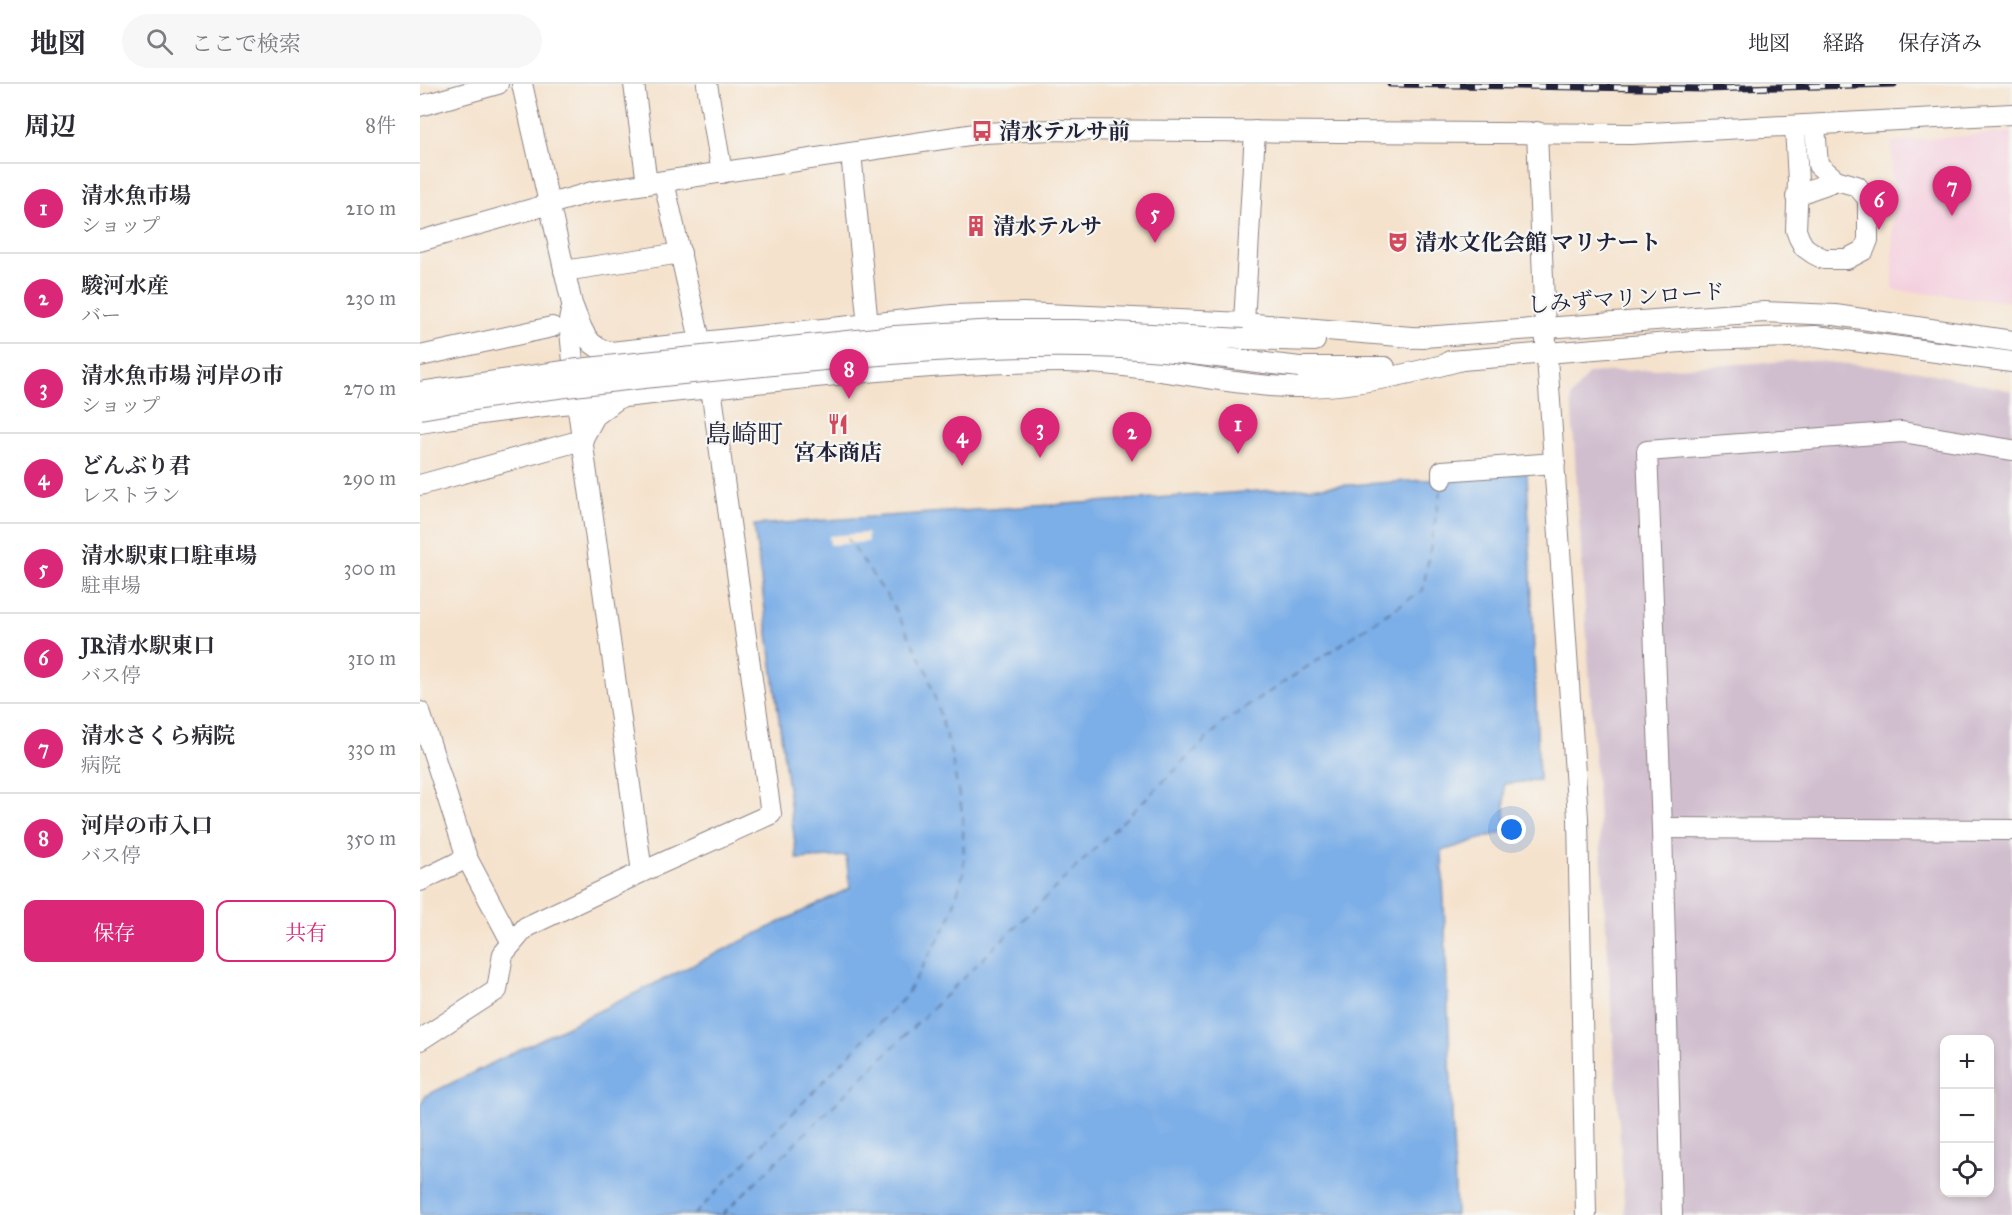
<!DOCTYPE html>
<html lang="ja">
<meta charset="utf-8">
<style>
:root{--surface:#fff;--page:#f7f7f7;--text:#2b2b33;--muted:#7c7c81;--line:#e1e1e2;--accent:#db2777}
body{margin:0;font-family:"IM FELL Great Primer","Noto Serif JP",serif;background:var(--page);color:var(--text)}
.controls{position:absolute;right:18px;bottom:18px;display:grid;overflow:hidden;border-radius:12px;box-shadow:0 3px 9px #0003}
.controls button{width:54px;height:54px;display:grid;place-items:center;padding:0;border:0;border-bottom:2px solid var(--line);background:var(--surface);color:var(--text);font:30px sans-serif}
.you{position:absolute;left:1092px;top:746px;width:21px;height:21px;margin:-15px;border:4px solid #fff;border-radius:50%;background:#1a73e8;box-shadow:0 0 0 9px #1a73e833}
.badge{display:grid;place-items:center;width:39px;height:39px;border-radius:50%;background:var(--accent);color:#fff;font-size:20px;font-weight:700}
.pin{position:absolute;translate:-50% -50px;filter:drop-shadow(0 2px 3px #0008)}
.pin::after{content:'';position:absolute;top:32px;width:21px;height:18px;background:inherit;clip-path:polygon(0 0,100% 0,50% 100%)}
.list{margin:0;padding:0;list-style:none}
h2{display:flex;justify-content:space-between;align-items:center;height:78px;margin:0;padding:0 24px;font-size:26px}
h2 small{font-size:20px;font-weight:400;color:var(--muted)}
.list li{display:grid;grid-template-columns:39px 1fr auto;gap:18px;align-items:center;box-sizing:border-box;height:90px;padding:0 24px;border-top:2px solid var(--line)}
.list b{display:block;font-size:22px;white-space:nowrap}
.list p{margin:0;font-size:20px;white-space:nowrap;color:var(--muted)}
.list em{font-size:20px;font-style:normal;color:var(--muted)}
.actions{display:flex;gap:12px;padding:18px 24px}
.actions a{flex:1;padding:14px 0;border:2px solid var(--accent);border-radius:12px;text-align:center;font-size:21px;color:var(--accent)}
.actions .main{background:var(--accent);color:#fff}
.icon{flex:none;width:33px;height:33px;fill:none;stroke:currentColor;stroke-width:2;stroke-linecap:round;stroke-linejoin:round}
.map{position:relative;flex:none;width:1592px;height:1131px;overflow:hidden}
header{display:flex;align-items:center;gap:36px;box-sizing:border-box;height:84px;padding:0 30px;background:var(--surface);border-bottom:2px solid var(--line)}
header strong{font-size:28px}
nav{display:flex;gap:33px;margin-inline-start:auto;font-size:21px}
.search{width:420px;height:54px;background:var(--page);display:flex;align-items:center;gap:15px;box-sizing:border-box;padding:0 21px;border-radius:33px;color:var(--muted);font-size:22px}
main{display:flex}
aside{flex:1;background:var(--surface)}
.map>svg:first-child{display:block}
.built{fill:#f4cfde}
.industrial{fill:#d0bdce;fill-rule:evenodd}
.water{fill:#7baee7;stroke:#4e6891;stroke-width:1.5}
.pier{fill:#f5e2cc}
.lines{fill:none;stroke-linecap:round;stroke-linejoin:round}
.ferry{stroke:#415377;stroke-width:1.5;stroke-dasharray:8 6;stroke-linecap:butt}
.minor-casing{stroke:#8c8284;stroke-width:22}
.minor{stroke:#fff;stroke-width:20}
.rail-casing{stroke:#22223b;stroke-width:7}
.rail{stroke:#f6f6f2;stroke-width:4.5;stroke-dasharray:14;stroke-linecap:butt}
.minor-bridge-casing{stroke:#8c8284;stroke-width:22;stroke-linecap:butt}
.minor-bridge{stroke:#fff;stroke-width:20}
.labels{text-anchor:middle;dominant-baseline:central;stroke-width:4.5;stroke-linejoin:round;paint-order:stroke}
.poi-label{font-size:22px;font-weight:bold;fill:#22223b;stroke:#f6f6f2;text-anchor:start}
.street-label{font-size:22px;fill:#22223b;stroke:#f6f6f2}
.quarter-label{font-size:26px;fill:#22223b;stroke:#f6f6f2}
</style>
<header>
<strong>地図</strong>
<div class="search"><svg class="icon" aria-label="search" viewBox="0 0 24 24"><circle cx="10" cy="10" r="6"/><path d="M15 15l6 6"/></svg>ここで検索</div>
<nav><a>地図</a><a>経路</a><a>保存済み</a></nav>
</header>
<main>
<aside>
<h2>周辺<small>8件</small></h2>
<ul class="list">
<li><span class="badge">1</span><div><b>清水魚市場</b><p>ショップ</p></div><em>210 m</em></li>
<li><span class="badge">2</span><div><b>駿河水産</b><p>バー</p></div><em>230 m</em></li>
<li><span class="badge">3</span><div><b>清水魚市場 河岸の市</b><p>ショップ</p></div><em>270 m</em></li>
<li><span class="badge">4</span><div><b>どんぶり君</b><p>レストラン</p></div><em>290 m</em></li>
<li><span class="badge">5</span><div><b>清水駅東口駐車場</b><p>駐車場</p></div><em>300 m</em></li>
<li><span class="badge">6</span><div><b>JR清水駅東口</b><p>バス停</p></div><em>310 m</em></li>
<li><span class="badge">7</span><div><b>清水さくら病院</b><p>病院</p></div><em>330 m</em></li>
<li><span class="badge">8</span><div><b>河岸の市入口</b><p>バス停</p></div><em>350 m</em></li>
</ul>
<div class="actions"><a class="main">保存</a><a>共有</a></div>
</aside>
<div class="map">
<svg width="1592" height="1131" viewBox="0 0 1592 1131">
<rect width="100%" height="100%" fill="#f6f6f2"/>
<filter id="ink" filterUnits="userSpaceOnUse"><feTurbulence type="fractalNoise" baseFrequency=".0167" numOctaves="2"/><feDisplacementMap in="SourceGraphic" scale="12" xChannelSelector="R" yChannelSelector="G"/><feConvolveMatrix kernelMatrix="1 2 1 2 8 2 1 2 1" color-interpolation-filters="sRGB"/></filter>
<filter id="wash" filterUnits="userSpaceOnUse"><feTurbulence type="fractalNoise" baseFrequency=".008" numOctaves="4" result="noise"/><feDisplacementMap in="SourceGraphic" scale="24" xChannelSelector="R" yChannelSelector="G"/><feGaussianBlur stdDeviation="1.35" result="paint"/><feColorMatrix in="noise" values="0 0 0 0 0 0 0 0 0 0 0 0 0 0 0 0 0 1.4 0 .05"/><feComposite in="paint" operator="in"/></filter>
<g filter="url(#wash)">
<rect width="100%" height="100%" fill="#f5e2cc"/>
<path class="built" d="M 1592,48 L 1592,218 L 1473,206 L 1472,58 Z"/>
<path class="industrial" d="M 1384,276 L 1495,286 L 1592,307 L 1592,1131 L 1205,1131 L 1151,313 L 1169,289 ZM 1524,956 L 1570,956 L 1570,1108 L 1524,1108 Z"/>
<path class="water" d="M 1107,389 L 1119,696 L 1084,700 L 1086,747 L 1022,767 L 1036,1131 L 0,1131 L 0,1023 L 5,1012 L 430,804 L 426,772 L 377,775 L 334,441 Z"/>
<path class="pier" d="M 447,449 L 448,458 L 410,461 L 409,452 Z"/>
<g class="lines">
<g class="ferry">
<path d="M 274,1131 L 485,913 L 529,837 L 544,787 L 543,733 L 530,665 L 507,587 L 471,518 L 428,455"/>
<path d="M 302,1131 L 804,638 L 1003,506 L 1021,403"/>
</g>
</g>
</g>
<g filter="url(#ink)">
<g class="lines">
<defs>
<g id="minor">
<path d="M 102,0 L 152,220 C 161,242 165,264 191,268 L 532,231 L 603,229 L 824,239 L 1003,254"/>
<path d="M 214,0 L 227,100"/>
<path d="M 287,0 L 302,89"/>
<path d="M 0,22 L 78,0"/>
<path d="M 1375,43 L 1378,97 L 1376,146 L 1379,154 L 1384,163 L 1394,170 L 1404,175 L 1427,175 L 1444,166 L 1448,156 L 1448,115 L 1437,102 L 1416,96 L 1398,81 L 1395,42"/>
<path d="M 1117,48 L 1125,243 L 1158,734 L 1166,1131"/>
<path d="M 431,69 L 449,252"/>
<path d="M 1376,113 C 1389,104 1403,103 1416,96"/>
<path d="M 0,157 L 172,108 L 562,49 L 632,46 L 1211,50 L 1592,30"/>
<path d="M 144,187 L 261,169"/>
<path d="M 824,239 L 835,47"/>
<path d="M 990,254 L 1344,228 L 1415,231 L 1592,257"/>
<path d="M 823,255 L 895,257"/>
<path d="M 0,272 L 132,243"/>
<path d="M 1030,277 L 1285,256 L 1396,252 L 1592,278"/>
<path d="M 879,283 L 965,283"/>
<path d="M 0,339 C 103,323 206,313 309,302 C 421,290 533,278 646,278 C 715,279 781,296 850,302 C 916,307 979,293 1042,276"/>
<path d="M 162,356 L 175,332 L 199,314"/>
<path d="M 1022,395 L 1022,387 L 1135,379"/>
<path d="M 0,401 L 162,356"/>
<path d="M 0,628 L 47,774 L 92,859"/>
<path d="M 1242,744 L 1592,746"/>
<path d="M 222,788 L 351,730 L 291,304 L 244,98"/>
<path d="M 0,797 L 47,774"/>
<path d="M 0,956 L 77,906 L 83,870 L 106,843 L 222,788 L 157,318 L 149,237 L 151,227"/>
<path d="M 1252,1131 L 1242,744 L 1227,367 L 1482,348 L 1592,366"/>
</g>
</defs>
<use href="#minor" class="minor-casing"/>
<use href="#minor" class="minor"/>
<defs>
<path id="rail" d="M 970,0 L 1285,5 L 1474,0"/>
</defs>
<use href="#rail" class="rail-casing"/>
<use href="#rail" class="rail"/>
<defs>
<g id="minor-bridge">
<path d="M 0,308 L 158,285 L 475,252 L 577,246 L 657,246 L 823,255"/>
<path d="M 0,325 C 110,305 222,294 333,283 C 443,272 552,261 663,263 C 735,263 808,275 879,283"/>
</g>
</defs>
<use href="#minor-bridge" class="minor-bridge-casing"/>
<use href="#minor-bridge" class="minor-bridge"/>
</g>
</g>
<defs>
<symbol id="bus-bare" viewBox="-9 -9 18 18"><path d="M-5-6H5V4H4V6H2V4H-2V6H-4V4H-5ZM-3.5-4V0h7V-4ZM-3.5 1.2v1.5H-2V1.2ZM2 1.2v1.5H3.5V1.2Z" fill="#d1495b" stroke="#f6f6f2" stroke-width="2.5" paint-order="stroke"/></symbol>
<symbol id="building-bare" viewBox="-9 -9 18 18"><path d="M-4-6H4V6H1V3H-1V6H-4ZM-2.5-4.3h1.7v1.8h-1.7ZM.8-4.3h1.7v1.8H.8ZM-2.5-1h1.7V.8h-1.7ZM.8-1h1.7V.8H.8Z" fill="#d1495b" stroke="#f6f6f2" stroke-width="2.5" paint-order="stroke"/></symbol>
<symbol id="theatre-bare" viewBox="-9 -9 18 18"><path d="M-5-5.5Q0-4 5-5.5V0Q5 5 0 6Q-5 5-5 0ZM-3.3-2.5H-1v1.5H-3.3ZM1-2.5H3.3v1.5H1ZM-2.8 1Q0 5.5 2.8 1Z" fill="#d1495b" stroke="#f6f6f2" stroke-width="2.5" paint-order="stroke"/></symbol>
<symbol id="restaurant-bare" viewBox="-9 -9 18 18"><path d="M-5-6h1v4h1v-4h1v4h1v-4h1v5L-1.5 .5V6h-2V.5L-5-1ZM5-6V6H3V1.5H1.5Q1.5-4 5-6Z" fill="#d1495b" stroke="#f6f6f2" stroke-width="2.5" paint-order="stroke"/></symbol>
</defs>
<g fill-rule="evenodd">
<use href="#bus-bare" x="547" y="32" width="30" height="30"/>
<use href="#building-bare" x="541" y="127" width="30" height="30"/>
<use href="#theatre-bare" x="963" y="143" width="30" height="30"/>
<use href="#restaurant-bare" x="403" y="325" width="30" height="30"/>
</g>
<g class="labels">
<g class="poi-label">
<text x="579" y="47">清水テルサ前</text>
<text x="573" y="142">清水テルサ</text>
<text x="995" y="158">清水文化会館 マリナート</text>
<text x="418" y="368" text-anchor="middle">宮本商店</text>
</g>
<g class="street-label">
<text transform="translate(1206 214) rotate(-4)">しみずマリンロード</text>
</g>
<g class="quarter-label">
<text x="324" y="350">島崎町</text>
</g>
</g>
</svg>
<div class="controls">
<button>+</button>
<button>−</button>
<button><svg class="icon" aria-label="locate" viewBox="0 0 24 24"><circle cx="12" cy="12" r="6"/><path d="M12 2v4M12 18v4M2 12h4M18 12h4"/></svg></button>
</div>
<div class="you"></div>
<div class="pin badge" style="left:818px;top:370px">1</div>
<div class="pin badge" style="left:712px;top:378px">2</div>
<div class="pin badge" style="left:620px;top:374px">3</div>
<div class="pin badge" style="left:542px;top:382px">4</div>
<div class="pin badge" style="left:735px;top:159px">5</div>
<div class="pin badge" style="left:1459px;top:146px">6</div>
<div class="pin badge" style="left:1532px;top:132px">7</div>
<div class="pin badge" style="left:429px;top:315px">8</div>
</div>
</main>
